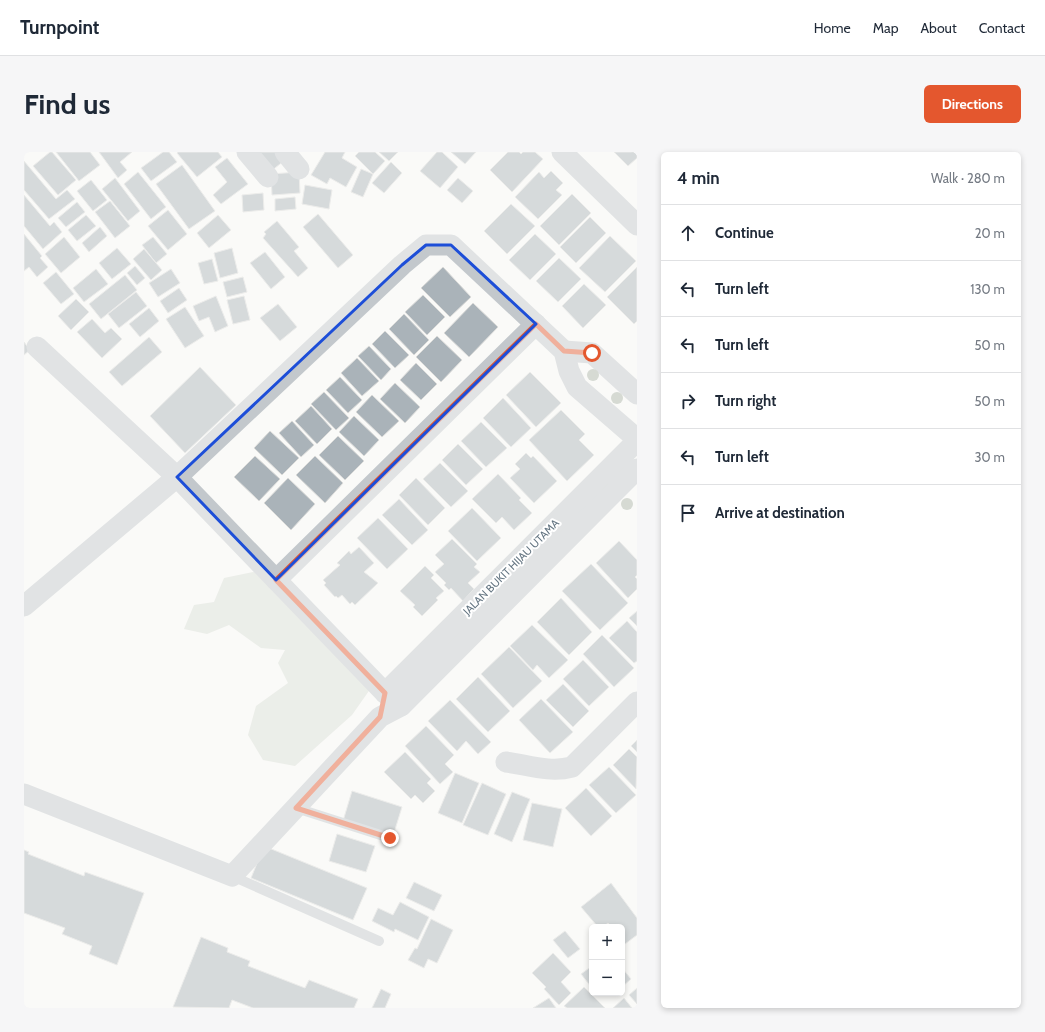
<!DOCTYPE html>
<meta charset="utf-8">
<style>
:root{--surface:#fff;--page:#f6f6f7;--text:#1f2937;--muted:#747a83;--line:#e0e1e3;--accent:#e4572e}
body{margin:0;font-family:Cabin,sans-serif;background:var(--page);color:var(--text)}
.controls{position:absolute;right:12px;bottom:12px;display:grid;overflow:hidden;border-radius:6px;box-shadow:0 2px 6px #0003}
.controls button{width:36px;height:36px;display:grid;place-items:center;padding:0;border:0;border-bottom:1px solid var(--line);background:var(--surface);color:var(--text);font:20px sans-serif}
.stop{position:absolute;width:12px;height:12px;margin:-9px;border:3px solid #e4572e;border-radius:50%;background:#fff}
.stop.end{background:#e4572e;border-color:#fff;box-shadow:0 1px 4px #0008}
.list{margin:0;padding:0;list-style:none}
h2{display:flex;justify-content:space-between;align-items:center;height:52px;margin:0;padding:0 16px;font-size:17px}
h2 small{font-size:13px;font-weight:400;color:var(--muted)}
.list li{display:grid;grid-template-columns:26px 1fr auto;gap:12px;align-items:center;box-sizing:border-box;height:56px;padding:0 16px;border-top:1px solid var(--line)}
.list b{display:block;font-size:15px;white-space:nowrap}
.list em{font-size:13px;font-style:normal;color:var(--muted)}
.icon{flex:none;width:22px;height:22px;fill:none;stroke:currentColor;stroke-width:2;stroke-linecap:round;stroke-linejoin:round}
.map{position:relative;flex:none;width:613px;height:856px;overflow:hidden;border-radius:6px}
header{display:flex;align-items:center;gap:24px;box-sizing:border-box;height:56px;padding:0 20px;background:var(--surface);border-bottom:1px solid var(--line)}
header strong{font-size:19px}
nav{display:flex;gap:22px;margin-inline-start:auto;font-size:14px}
.intro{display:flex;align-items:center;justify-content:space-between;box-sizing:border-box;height:96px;padding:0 24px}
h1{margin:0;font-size:28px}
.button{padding:10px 18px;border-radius:6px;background:var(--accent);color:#fff;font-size:14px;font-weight:700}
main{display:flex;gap:24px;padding:0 24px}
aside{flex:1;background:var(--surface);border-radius:6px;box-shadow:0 2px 6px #0003}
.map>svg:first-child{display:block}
.green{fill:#dadfd7}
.building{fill:#aab3b9;stroke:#dcdcda}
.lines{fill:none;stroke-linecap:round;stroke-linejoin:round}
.lane{stroke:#c3c8cc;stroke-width:10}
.street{stroke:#c3c8cc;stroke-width:21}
.tree{fill:#aab4a7}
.route{stroke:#e4572e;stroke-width:5}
.marked{fill:none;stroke:#1d4ed8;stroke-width:3;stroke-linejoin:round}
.labels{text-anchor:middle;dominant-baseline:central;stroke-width:4;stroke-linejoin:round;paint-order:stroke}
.street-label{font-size:11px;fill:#657683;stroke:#fff}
</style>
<header>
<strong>Turnpoint</strong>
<nav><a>Home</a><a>Map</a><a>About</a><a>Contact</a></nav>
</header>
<div class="intro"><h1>Find us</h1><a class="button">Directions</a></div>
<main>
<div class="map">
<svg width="613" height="856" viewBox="0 0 613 856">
<rect width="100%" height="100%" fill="#fafaf8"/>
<path class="green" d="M 229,420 L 244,422 L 347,536 L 328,563 L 271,614 L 239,608 L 224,583 L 232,554 L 264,531 L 254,511 L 261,498 L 237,496 L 205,473 L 183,482 L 160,477 L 170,453 L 190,450 L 200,426 Z"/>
<g class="building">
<path d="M 26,0 L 28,0 L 52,28 L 34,43 L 9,14 Z"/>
<path d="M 32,0 L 66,0 L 76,13 L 55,29 Z"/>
<path d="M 75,0 L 108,0 L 96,10 L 103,18 L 94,26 Z"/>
<path d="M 139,0 L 145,0 L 153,10 L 127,29 L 117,16 Z"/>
<path d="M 154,0 L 194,0 L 198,5 L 173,25 L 153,1 Z"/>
<path d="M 230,0 L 254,0 L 261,8 L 246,20 Z"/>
<path d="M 301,0 L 321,0 L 318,6 L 333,15 L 322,35 L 306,26 L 303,32 L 287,23 Z"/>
<path d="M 335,0 L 351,0 L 361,9 L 349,22 L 331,4 Z"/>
<path d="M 355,0 L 374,0 L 365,9 Z"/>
<path d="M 413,0 L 418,0 L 434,15 L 416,36 L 396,19 Z"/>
<path d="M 427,0 L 452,0 L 441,12 Z"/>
<path d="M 484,0 L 495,0 L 497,2 L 499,0 L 511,0 L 519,7 L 488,40 L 466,18 Z"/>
<path d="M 590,0 L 613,0 L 613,6 L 604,14 Z"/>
<path d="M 203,6 L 224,32 L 197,52 L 189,43 L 203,30 L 191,15 Z"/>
<path d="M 0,9 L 32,47 L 43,38 L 51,47 L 25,67 L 0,38 Z"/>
<path d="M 367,10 L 378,21 L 360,41 L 348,31 Z"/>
<path d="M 158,13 L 191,59 L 165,77 L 132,32 Z"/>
<path d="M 337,17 L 349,22 L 339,45 L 327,40 Z"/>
<path d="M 527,19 L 539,31 L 532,38 L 538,43 L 514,67 L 491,45 L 515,20 L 520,26 Z"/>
<path d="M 114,20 L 142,55 L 127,67 L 100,32 Z"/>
<path d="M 275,20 L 276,41 L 248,43 L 247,22 Z"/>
<path d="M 91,26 L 116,59 L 104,69 L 78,37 Z"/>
<path d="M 434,26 L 449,39 L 438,51 L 423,38 Z"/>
<path d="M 67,28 L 83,48 L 69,59 L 53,39 Z"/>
<path d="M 281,33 L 308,38 L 305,57 L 278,52 Z"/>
<path d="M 239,41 L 240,58 L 219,60 L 218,43 Z"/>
<path d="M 548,42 L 567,61 L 535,93 L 516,74 Z"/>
<path d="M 0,43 L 26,74 L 30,70 L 38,80 L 19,97 L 0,74 Z"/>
<path d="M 271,45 L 272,57 L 251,59 L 251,47 Z"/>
<path d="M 86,49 L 106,74 L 91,86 L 71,60 Z"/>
<path d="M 53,50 L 61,60 L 42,75 L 34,66 Z"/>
<path d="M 487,52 L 511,74 L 483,102 L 460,79 Z"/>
<path d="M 144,58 L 163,82 L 144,98 L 124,74 Z"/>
<path d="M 294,62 L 329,103 L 314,116 L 279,75 Z"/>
<path d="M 62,63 L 72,74 L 53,89 L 44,78 Z"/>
<path d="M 194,63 L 207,78 L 185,96 L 173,81 Z"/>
<path d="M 566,65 L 582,81 L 552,111 L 536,95 Z"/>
<path d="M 253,69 L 275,95 L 270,99 L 284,116 L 274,125 L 239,86 L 242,82 L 240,80 Z"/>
<path d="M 76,75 L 83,84 L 65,100 L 58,91 Z"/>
<path d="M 0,82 L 18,104 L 16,106 L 24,115 L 13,125 L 5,115 L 0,119 Z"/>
<path d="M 511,82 L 532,102 L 506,128 L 485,108 Z"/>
<path d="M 586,84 L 612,109 L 581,140 L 555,116 Z"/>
<path d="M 40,85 L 56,105 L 37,121 L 21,102 Z"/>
<path d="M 129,85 L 143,102 L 132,111 L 118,93 Z"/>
<path d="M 93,96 L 107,112 L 88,127 L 75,111 Z"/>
<path d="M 208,96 L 214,121 L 196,126 L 190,101 Z"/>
<path d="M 120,97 L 138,118 L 127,128 L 109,107 Z"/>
<path d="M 241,100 L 261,125 L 247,137 L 226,111 Z"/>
<path d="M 535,106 L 557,127 L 534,150 L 512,129 Z"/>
<path d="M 188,107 L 194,129 L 180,132 L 174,111 Z"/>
<path d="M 111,114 L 121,126 L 113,133 L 103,121 Z"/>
<path d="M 419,115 L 447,145 L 426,165 L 397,136 Z"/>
<path d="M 613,115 L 613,169 L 610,172 L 583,145 Z"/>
<path d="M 72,117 L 84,132 L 60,150 L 49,136 Z"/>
<path d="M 147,117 L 156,131 L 134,145 L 125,131 Z"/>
<path d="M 32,120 L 50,142 L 37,152 L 19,131 Z"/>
<path d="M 101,123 L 113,138 L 77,167 L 65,152 Z"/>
<path d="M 219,125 L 223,140 L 203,145 L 199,130 Z"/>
<path d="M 560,132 L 582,153 L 559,176 L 538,154 Z"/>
<path d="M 155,136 L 163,148 L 144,161 L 136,149 Z"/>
<path d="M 112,140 L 123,154 L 95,176 L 84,162 Z"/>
<path d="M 399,143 L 421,165 L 403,183 L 381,160 Z"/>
<path d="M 192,144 L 204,174 L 191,180 L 185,165 L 175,169 L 169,154 Z"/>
<path d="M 220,144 L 226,168 L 209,172 L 203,148 Z"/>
<path d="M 52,147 L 65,160 L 47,178 L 34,164 Z"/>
<path d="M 449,151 L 474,175 L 445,205 L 420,181 Z"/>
<path d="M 254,152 L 273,175 L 256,189 L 236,166 Z"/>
<path d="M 161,155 L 180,184 L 161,196 L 142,167 Z"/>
<path d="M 125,156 L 135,169 L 116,185 L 105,172 Z"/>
<path d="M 380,162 L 405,188 L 390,203 L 365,177 Z"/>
<path d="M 68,167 L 81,181 L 87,176 L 98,187 L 78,206 L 53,180 Z"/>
<path d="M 361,179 L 385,203 L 371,216 L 348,192 Z"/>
<path d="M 413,184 L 438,208 L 417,230 L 392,205 Z"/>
<path d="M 125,185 L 138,200 L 98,234 L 85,220 Z"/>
<path d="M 0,190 L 6,198 L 0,203 Z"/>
<path d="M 345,194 L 367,217 L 357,228 L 334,204 Z"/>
<path d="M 333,206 L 355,229 L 338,244 L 317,221 Z"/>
<path d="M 392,211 L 413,232 L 397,248 L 376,228 Z"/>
<path d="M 176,215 L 212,253 L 161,301 L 126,264 Z"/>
<path d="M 506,220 L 537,251 L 512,275 L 482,243 Z"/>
<path d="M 316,225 L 338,248 L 324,261 L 302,238 Z"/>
<path d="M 371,231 L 396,255 L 381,271 L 356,247 Z"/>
<path d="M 300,240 L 325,266 L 312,278 L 287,252 Z"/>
<path d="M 348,243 L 375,269 L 358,285 L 332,260 Z"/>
<path d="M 479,246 L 507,276 L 487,295 L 459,266 Z"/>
<path d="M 287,254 L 308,277 L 293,292 L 271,269 Z"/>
<path d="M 537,258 L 561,282 L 555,288 L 570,303 L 543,329 L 505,288 Z"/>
<path d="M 330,264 L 355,288 L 340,304 L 315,280 Z"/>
<path d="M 268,269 L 290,293 L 277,305 L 255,281 Z"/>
<path d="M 457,270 L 483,296 L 462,315 L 437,289 Z"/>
<path d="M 246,279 L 275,306 L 258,323 L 230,296 Z"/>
<path d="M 314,284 L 340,309 L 321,328 L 295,303 Z"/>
<path d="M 434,292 L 459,317 L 442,333 L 418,308 Z"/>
<path d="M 502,301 L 507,306 L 509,304 L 533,329 L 510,351 L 486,326 L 496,317 L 491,312 Z"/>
<path d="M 231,304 L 256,327 L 235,349 L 210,325 Z"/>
<path d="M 291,304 L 319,331 L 301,351 L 272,323 Z"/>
<path d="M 416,311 L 444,339 L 427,355 L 399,327 Z"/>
<path d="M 474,322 L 497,346 L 495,348 L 508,361 L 490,378 L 478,365 L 472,371 L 448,347 Z"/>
<path d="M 264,326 L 291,352 L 267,378 L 240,351 Z"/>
<path d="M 392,326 L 421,356 L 404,373 L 375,343 Z"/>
<path d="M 375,347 L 404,378 L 388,393 L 358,363 Z"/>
<path d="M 448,356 L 477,386 L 453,409 L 424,379 Z"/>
<path d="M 354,366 L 384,397 L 363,417 L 333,386 Z"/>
<path d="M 428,387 L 453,412 L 450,415 L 456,420 L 444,431 L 450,437 L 439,449 L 427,436 L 425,438 L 420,433 L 422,431 L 411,420 L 420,412 L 411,403 Z"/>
<path d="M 595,389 L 613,408 L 613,423 L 611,425 L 613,427 L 613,437 L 604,446 L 572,411 Z"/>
<path d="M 335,395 L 350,411 L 340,420 L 354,431 L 331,453 L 328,450 L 326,452 L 318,443 L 314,446 L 312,444 L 311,445 L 300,433 L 302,431 L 299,428 L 316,413 L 313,411 L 325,399 L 327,402 Z"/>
<path d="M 567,412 L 604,451 L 576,478 L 538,439 Z"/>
<path d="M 401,414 L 410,423 L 407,426 L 420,439 L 412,446 L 414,448 L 398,464 L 389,455 L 391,453 L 376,439 Z"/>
<path d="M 537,446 L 568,480 L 545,503 L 513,470 Z"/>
<path d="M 613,459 L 613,474 L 605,466 Z"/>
<path d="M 603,469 L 613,480 L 613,509 L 610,511 L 585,486 Z"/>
<path d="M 508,473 L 544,508 L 525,526 L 513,513 L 509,518 L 486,494 Z"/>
<path d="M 578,483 L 610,516 L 590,535 L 559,502 Z"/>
<path d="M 485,495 L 518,529 L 489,556 L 457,522 Z"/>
<path d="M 559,508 L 585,535 L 565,554 L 539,527 Z"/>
<path d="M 454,525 L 486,559 L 464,580 L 432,547 Z"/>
<path d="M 539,532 L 565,559 L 549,575 L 522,548 Z"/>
<path d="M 517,547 L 549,580 L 526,601 L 495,568 Z"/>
<path d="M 426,548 L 467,590 L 454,602 L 442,589 L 433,599 L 404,569 Z"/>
<path d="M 402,574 L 430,603 L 421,612 L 429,620 L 416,632 L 381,594 Z"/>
<path d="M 613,588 L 613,600 L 607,594 Z"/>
<path d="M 605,597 L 613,605 L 612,637 L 589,613 Z"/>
<path d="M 381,600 L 407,627 L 403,631 L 411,639 L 399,651 L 391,643 L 387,647 L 360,620 Z"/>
<path d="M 585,615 L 612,643 L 592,661 L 565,633 Z"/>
<path d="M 431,621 L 455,631 L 438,671 L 414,661 Z"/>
<path d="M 458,631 L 482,642 L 464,683 L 439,673 Z"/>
<path d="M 562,636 L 588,664 L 567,684 L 541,656 Z"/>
<path d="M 328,639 L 378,655 L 369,684 L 319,669 Z"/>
<path d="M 488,640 L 506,647 L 488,690 L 470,682 Z"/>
<path d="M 508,651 L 538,657 L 529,695 L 499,688 Z"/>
<path d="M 313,682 L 351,694 L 342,720 L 305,709 Z"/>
<path d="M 240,694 L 343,736 L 329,768 L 227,726 Z"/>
<path d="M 0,698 L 5,700 L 4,702 L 60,724 L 61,720 L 120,741 L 93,813 L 65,802 L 68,794 L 38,782 L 41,776 L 0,761 Z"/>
<path d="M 390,730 L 418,743 L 410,759 L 382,746 Z"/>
<path d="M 587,731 L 613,766 L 613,783 L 601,792 L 598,788 L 598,775 L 588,775 L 584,771 L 579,775 L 574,775 L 557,755 Z"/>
<path d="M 376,750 L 405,765 L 394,788 L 371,777 L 370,780 L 348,769 L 354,756 L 369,763 Z"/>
<path d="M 407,767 L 429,778 L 413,811 L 404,807 L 400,816 L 384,808 L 391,796 L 393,797 Z"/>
<path d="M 541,779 L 556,797 L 544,806 L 529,788 Z"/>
<path d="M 177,785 L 204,796 L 203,800 L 226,809 L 224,814 L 281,836 L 285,828 L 334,847 L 330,856 L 229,856 L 208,848 L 205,856 L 149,855 Z"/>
<path d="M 529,801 L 547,820 L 537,830 L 547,841 L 535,853 L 520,837 L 522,835 L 508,821 Z"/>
<path d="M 568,814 L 568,836 L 557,822 Z"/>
<path d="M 598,816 L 607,827 L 598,835 Z"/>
<path d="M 560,835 L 581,856 L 543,856 L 540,854 Z"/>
<path d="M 613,836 L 613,852 L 605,843 Z"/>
<path d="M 357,837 L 367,842 L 361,856 L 348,856 Z"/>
<path d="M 525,846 L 532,856 L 509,856 Z"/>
<path d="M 600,846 L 608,856 L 589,856 Z"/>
</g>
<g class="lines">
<g class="lane">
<path d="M 272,656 L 366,686"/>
<path d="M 208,724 L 355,789"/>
</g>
<g class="street">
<path d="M 223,0 L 244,25"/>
<path d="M 261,0 L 275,17"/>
<path d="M 538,0 L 613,73"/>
<path d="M 13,195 L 153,325 L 361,541 L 377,554"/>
<path d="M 540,199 L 568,201 L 613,242"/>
<path d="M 252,428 L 512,172"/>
<path d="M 0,454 L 153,325 L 378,113 L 402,93 L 427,93 L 540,199 L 545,219 L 553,235 L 613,287"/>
<path d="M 361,541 L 613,289"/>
<path d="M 482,610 C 504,613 526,621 548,615 L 613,550"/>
<path d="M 0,642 L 208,724 L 356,565 L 377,554 L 613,317"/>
</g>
</g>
<g class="tree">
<circle cx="569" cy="223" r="6"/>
<circle cx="593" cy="246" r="6"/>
<circle cx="603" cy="352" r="6"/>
</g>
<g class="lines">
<path class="route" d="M 366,686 L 272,656 L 356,565 L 361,541 L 252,428 L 512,172 L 540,199 L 568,201"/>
</g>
<path d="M0 0H613V856H0ZM 402,93 L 427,93 L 512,172 L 252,428 L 153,325 L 378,113 Z" fill="#fafaf8" fill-opacity=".55" fill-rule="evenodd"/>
<path class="marked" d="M 402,93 L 427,93 L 512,172 L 252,428 L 153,325 L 378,113 Z"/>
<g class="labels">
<g class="street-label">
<text transform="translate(487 415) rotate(-45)">JALAN BUKIT HIJAU UTAMA</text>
</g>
</g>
</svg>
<div class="controls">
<button>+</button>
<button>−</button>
</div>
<div class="stop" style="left:568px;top:201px"></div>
<div class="stop end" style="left:366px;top:686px"></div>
</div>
<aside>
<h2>4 min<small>Walk · 280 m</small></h2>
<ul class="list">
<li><svg class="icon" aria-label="ahead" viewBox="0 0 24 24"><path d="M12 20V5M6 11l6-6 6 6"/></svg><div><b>Continue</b></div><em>20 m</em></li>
<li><svg class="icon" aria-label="left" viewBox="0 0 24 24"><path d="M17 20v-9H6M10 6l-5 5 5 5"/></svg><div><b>Turn left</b></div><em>130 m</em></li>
<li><svg class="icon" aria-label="left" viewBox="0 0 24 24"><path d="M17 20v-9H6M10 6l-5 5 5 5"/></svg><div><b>Turn left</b></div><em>50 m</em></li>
<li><svg class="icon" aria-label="right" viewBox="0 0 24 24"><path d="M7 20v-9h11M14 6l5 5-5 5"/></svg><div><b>Turn right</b></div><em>50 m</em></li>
<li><svg class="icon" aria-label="left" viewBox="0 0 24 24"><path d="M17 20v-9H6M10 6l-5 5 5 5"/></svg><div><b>Turn left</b></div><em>30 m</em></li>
<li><svg class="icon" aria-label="arrive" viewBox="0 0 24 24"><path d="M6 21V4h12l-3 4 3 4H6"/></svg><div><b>Arrive at destination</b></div></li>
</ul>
</aside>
</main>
